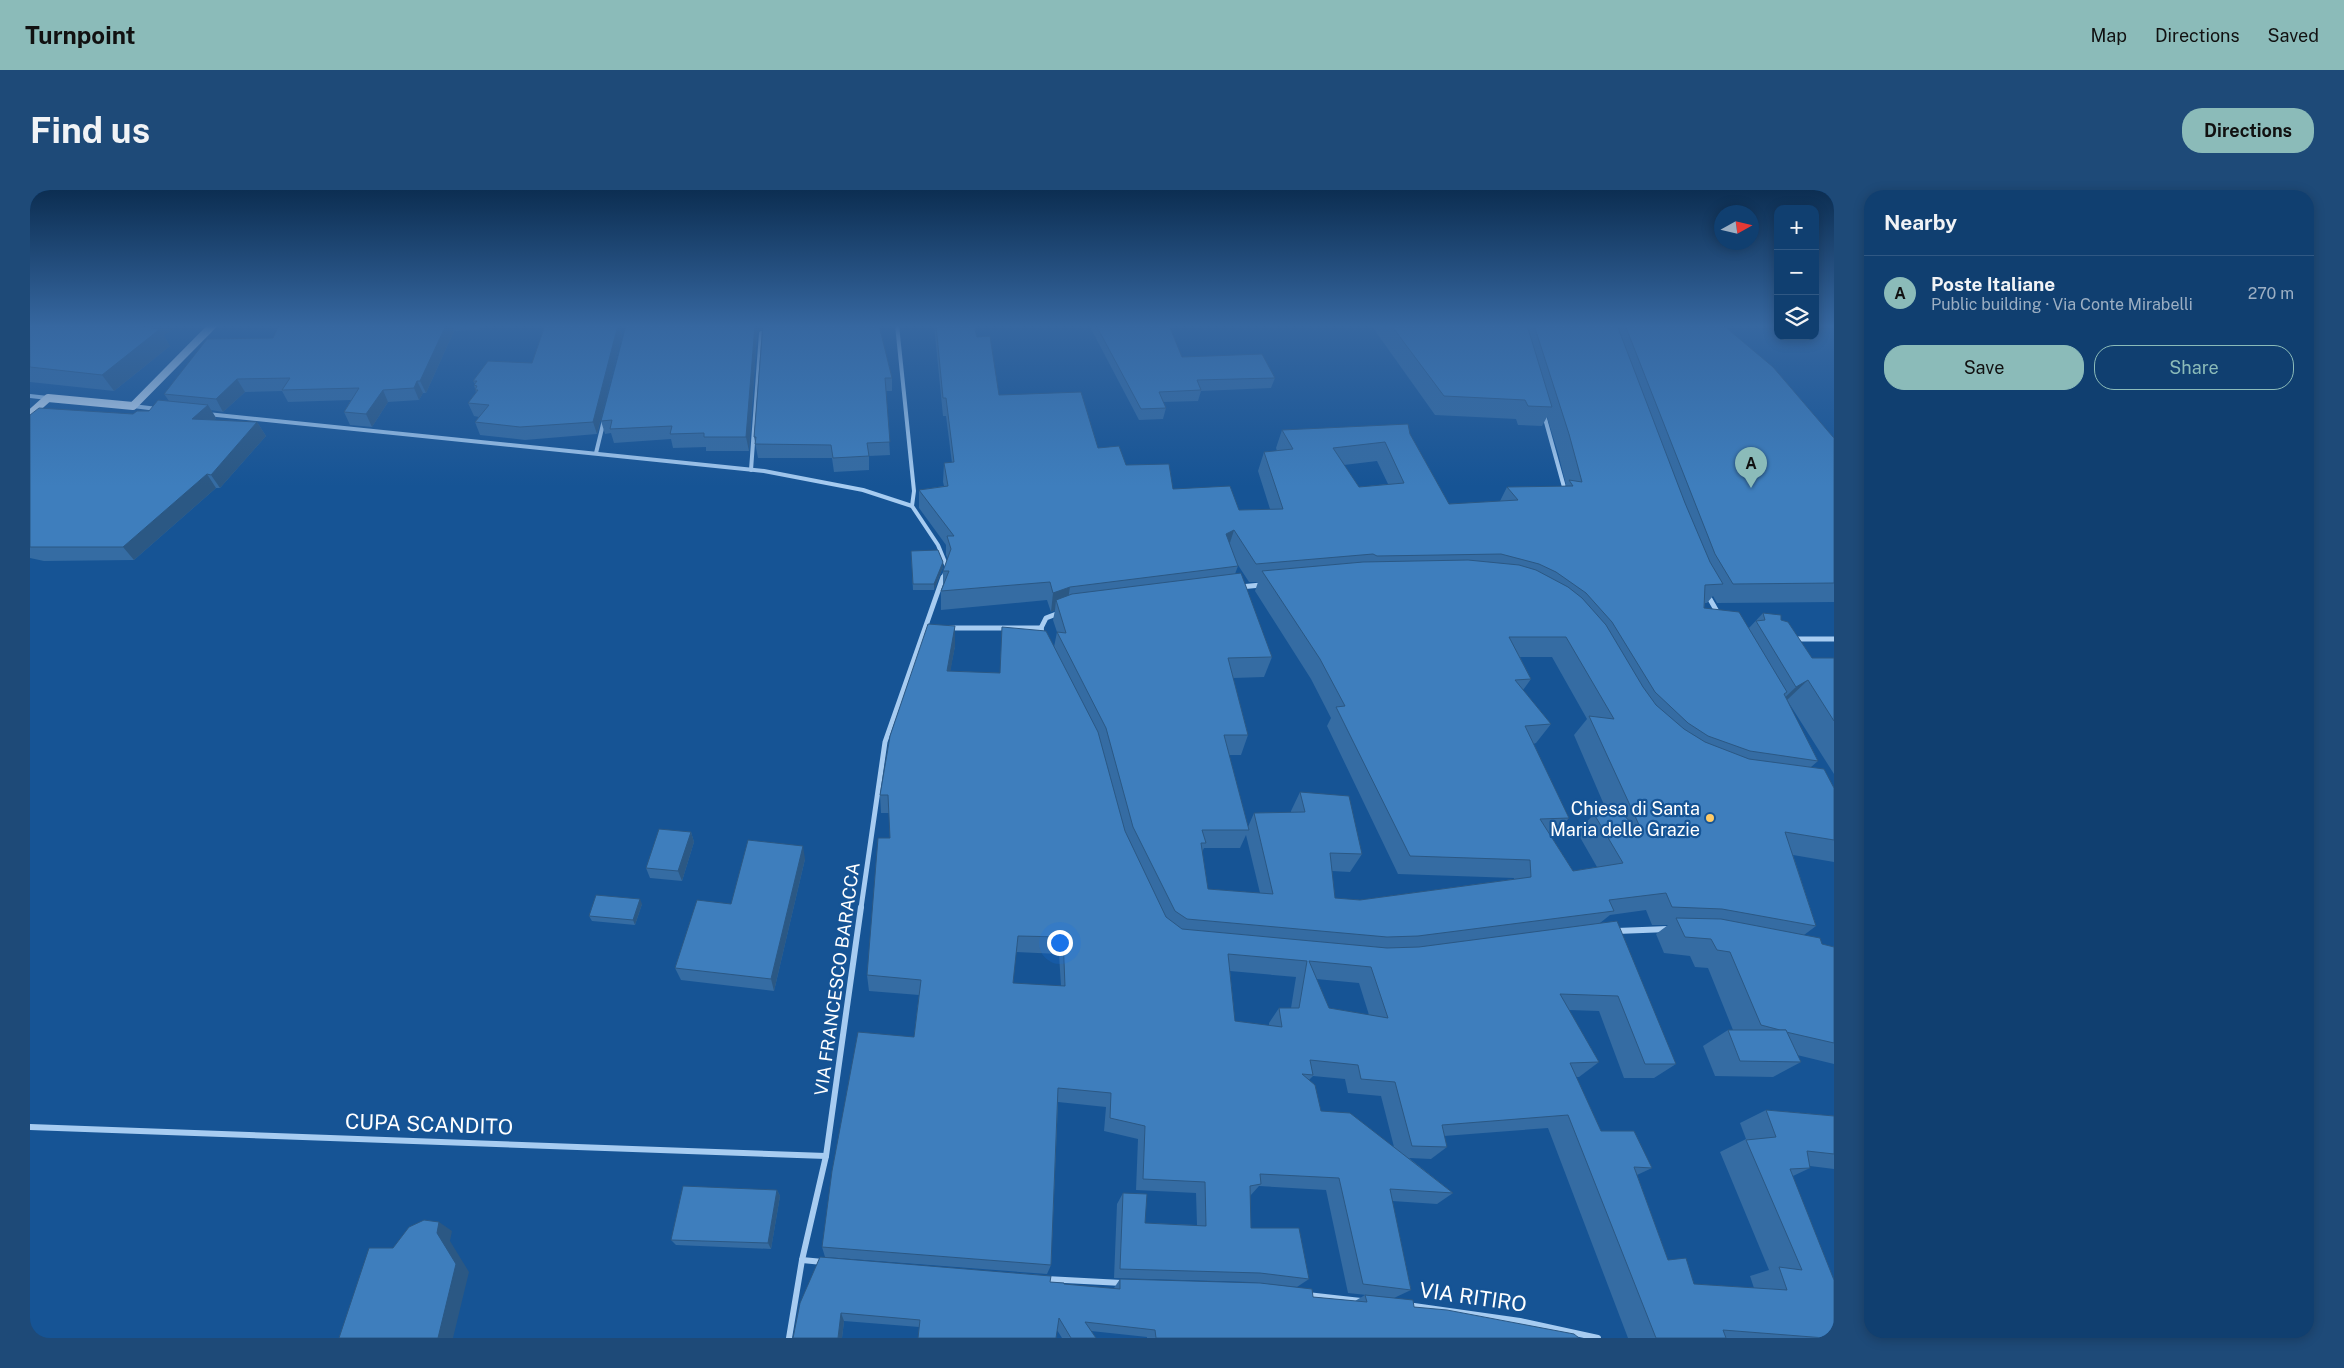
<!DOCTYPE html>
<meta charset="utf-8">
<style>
:root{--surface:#103f70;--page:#1e4a78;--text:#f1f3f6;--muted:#9cafc3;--line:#305883;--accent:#8bbbb9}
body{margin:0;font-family:"Public Sans",sans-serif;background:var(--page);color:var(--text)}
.controls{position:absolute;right:15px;top:15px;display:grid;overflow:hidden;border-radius:10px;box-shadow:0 2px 12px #0003}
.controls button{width:45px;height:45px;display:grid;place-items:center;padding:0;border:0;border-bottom:1px solid var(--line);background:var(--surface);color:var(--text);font:25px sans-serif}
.compass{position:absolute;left:1684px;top:15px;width:45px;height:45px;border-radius:50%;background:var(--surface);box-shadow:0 2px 12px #0003;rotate:82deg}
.you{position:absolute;left:1029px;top:752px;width:18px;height:18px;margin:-12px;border:4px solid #fff;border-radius:50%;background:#1a73e8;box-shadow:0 0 0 8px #1a73e833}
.badge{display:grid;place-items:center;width:32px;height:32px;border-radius:50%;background:var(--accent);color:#111;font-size:16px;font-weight:700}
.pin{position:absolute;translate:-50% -41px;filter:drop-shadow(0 1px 2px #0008)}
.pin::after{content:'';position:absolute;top:26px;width:18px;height:15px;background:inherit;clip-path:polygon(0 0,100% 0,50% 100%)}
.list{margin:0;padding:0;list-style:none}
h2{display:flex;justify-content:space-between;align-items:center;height:65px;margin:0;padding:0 20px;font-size:21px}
h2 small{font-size:16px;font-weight:400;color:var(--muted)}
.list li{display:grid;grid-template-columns:32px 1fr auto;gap:15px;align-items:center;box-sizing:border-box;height:75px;padding:0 20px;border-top:1px solid var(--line)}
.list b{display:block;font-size:19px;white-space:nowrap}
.list p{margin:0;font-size:16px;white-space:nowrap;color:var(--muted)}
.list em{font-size:16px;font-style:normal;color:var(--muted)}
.actions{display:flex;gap:10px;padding:15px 20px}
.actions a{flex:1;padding:11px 0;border:1px solid var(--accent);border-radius:20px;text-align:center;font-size:18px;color:var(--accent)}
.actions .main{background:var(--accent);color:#111}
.icon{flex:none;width:28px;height:28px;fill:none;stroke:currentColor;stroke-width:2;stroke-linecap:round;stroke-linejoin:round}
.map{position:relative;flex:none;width:1804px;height:1148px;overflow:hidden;border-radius:20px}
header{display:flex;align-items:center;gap:30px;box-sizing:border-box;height:70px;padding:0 25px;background:var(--accent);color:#111}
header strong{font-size:24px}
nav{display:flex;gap:28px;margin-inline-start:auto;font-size:18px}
.intro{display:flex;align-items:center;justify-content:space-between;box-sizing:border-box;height:120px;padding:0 30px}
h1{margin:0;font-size:35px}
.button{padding:12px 22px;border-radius:20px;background:var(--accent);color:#111;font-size:18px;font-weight:700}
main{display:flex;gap:30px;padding:0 30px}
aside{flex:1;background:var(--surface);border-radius:20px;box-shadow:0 2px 12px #0003}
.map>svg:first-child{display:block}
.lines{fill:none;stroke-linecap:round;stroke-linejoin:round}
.street-far2{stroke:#a7ccf1;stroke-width:4}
.street-far1{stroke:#a7ccf1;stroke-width:5}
.street{stroke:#a7ccf1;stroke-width:6}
.secondary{stroke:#d5e8fc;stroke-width:8}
.wall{fill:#356ca3;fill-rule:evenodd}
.shaded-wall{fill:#2b5884}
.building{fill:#3e7ebd;stroke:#2b5884;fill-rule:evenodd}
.poi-dot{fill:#ffcb67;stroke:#165495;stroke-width:2}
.labels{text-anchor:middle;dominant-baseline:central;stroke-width:4.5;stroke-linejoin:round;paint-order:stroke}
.poi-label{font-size:18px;fill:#fff;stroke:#165495;text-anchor:end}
.street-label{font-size:18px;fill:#fff;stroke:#165495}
.near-street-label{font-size:21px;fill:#fff;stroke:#165495}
</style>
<header>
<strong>Turnpoint</strong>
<nav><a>Map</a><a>Directions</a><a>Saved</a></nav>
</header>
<div class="intro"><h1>Find us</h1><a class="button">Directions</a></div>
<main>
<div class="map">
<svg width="1804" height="1148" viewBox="0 0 1804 1148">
<rect width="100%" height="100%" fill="#165495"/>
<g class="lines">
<g class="street-far2">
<path d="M 867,135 L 884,301 L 882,316"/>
<path d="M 0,206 L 18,208"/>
<path d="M 103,216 L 127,219"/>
<path d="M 177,224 L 734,281 L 833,300 L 882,316 L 908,355 L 917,377 L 913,389"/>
<path d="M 1514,225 L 1534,297"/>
<path d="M 566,263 L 574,230"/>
<path d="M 721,280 L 731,143"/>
</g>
<g class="street-far1">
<path d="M 1210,397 L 1231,395"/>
<path d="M 1677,404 L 1689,425"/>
<path d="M 919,438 L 1011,438"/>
<path d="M 1011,438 L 1013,447"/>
<path d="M 1011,438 L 1016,428 L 1029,423"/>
<path d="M 1765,449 L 1804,449"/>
<path d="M 831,718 L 855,552 L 913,387"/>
</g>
<g class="street">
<path d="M 1587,741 L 1638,739"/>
<path d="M 0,937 L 796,966"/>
<path d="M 772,1070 L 793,1072"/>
<path d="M 1016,1089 L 1092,1093"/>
<path d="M 1277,1105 L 1331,1111"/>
<path d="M 1377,1115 L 1490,1131 L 1568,1148"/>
<path d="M 759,1148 L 772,1070 L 796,966 L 831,717"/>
</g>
<path class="secondary" d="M 0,224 L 18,208 L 103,216 L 183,135"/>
</g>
<g class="wall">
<path d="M 0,135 L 134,146 L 140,156 L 84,201 L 0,192 Z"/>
<path d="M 249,135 L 453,135 L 451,140 L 424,141 L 396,203 L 393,203 L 389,210 L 358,212 L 342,237 L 320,235 L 314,222 L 321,210 L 258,212 L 252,201 L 215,202 L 193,222 L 181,220 L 186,228 L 184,230 L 227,232 L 236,246 L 190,298 L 186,298 L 104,370 L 14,371 L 0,368 L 0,225 L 103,224 L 119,221 L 139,211 L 134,204 L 243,148 Z"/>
<path d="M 515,135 L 590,135 L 592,146 L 567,244 L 495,250 L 450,245 L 445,232 L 449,227 L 444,226 L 438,213 L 446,203 L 444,195 L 445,194 L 443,191 L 502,173 Z"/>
<path d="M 596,135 L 849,135 L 862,188 L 862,201 L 856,201 L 860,265 L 839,266 L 839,280 L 804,282 L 802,268 L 728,268 L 724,247 L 732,139 L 727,143 L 719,261 L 676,261 L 676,257 L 643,258 L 641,249 L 584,253 L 581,243 L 575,244 L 571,231 Z"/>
<path d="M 904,135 L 944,135 L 947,147 L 969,205 L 1068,258 L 1096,275 L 1143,299 L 1209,320 L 1240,319 L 1228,281 L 1234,262 L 1247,261 L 1246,258 L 1252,240 L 1380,244 L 1419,314 L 1470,311 L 1477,297 L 1535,296 L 1536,295 L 1528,263 L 1517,227 L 1512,236 L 1488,235 L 1486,229 L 1405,225 L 1341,135 L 1693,135 L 1804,248 L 1804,412 L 1687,413 L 1683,406 L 1677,413 L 1675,413 L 1674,418 L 1719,438 L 1733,423 L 1751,430 L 1782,468 L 1804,468 L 1804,584 L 1757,510 L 1788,571 L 1781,577 L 1804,598 L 1804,672 L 1763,665 L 1786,736 L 1774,745 L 1792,754 L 1804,757 L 1804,874 L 1767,865 L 1771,872 L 1743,887 L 1685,886 L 1673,856 L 1698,840 L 1703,840 L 1678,778 L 1665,777 L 1660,766 L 1634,763 L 1626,744 L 1638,735 L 1622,735 L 1616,720 L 1580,725 L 1570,733 L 1646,874 L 1624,888 L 1594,888 L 1569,821 L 1539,820 L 1569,872 L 1549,887 L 1546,887 L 1571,941 L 1622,978 L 1607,985 L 1638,1070 L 1664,1094 L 1724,1098 L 1720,1086 L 1739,1080 L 1690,962 L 1716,949 L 1710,933 L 1736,920 L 1804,926 L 1804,979 L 1780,976 L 1780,978 L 1763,986 L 1804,1148 L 1598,1148 L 1518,938 L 1414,946 L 1417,957 L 1401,969 L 1379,968 L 1423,1003 L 1407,1014 L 1362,1011 L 1381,1100 L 1364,1108 L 1318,1103 L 1296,1000 L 1229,996 L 1220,1006 L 1221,1038 L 1279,1089 L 1267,1097 L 1219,1092 L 1084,1088 L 1087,1014 L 1093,1003 L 1115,1033 L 1167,1035 L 1166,1003 L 1106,1000 L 1108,949 L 1074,941 L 1076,917 L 1028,912 L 1021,1075 L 1017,1084 L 795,1067 L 792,1057 L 884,847 L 889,805 L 839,801 L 837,785 L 860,648 L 859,623 L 851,623 L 850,605 L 925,456 L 920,481 L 970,483 L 972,437 L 1024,457 L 1027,442 L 1023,430 L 1025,420 L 1021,422 L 1017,410 L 911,420 L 911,401 L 913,396 L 913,381 L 918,369 L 916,365 L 916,355 L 889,318 L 889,300 L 914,296 L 913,292 L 914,273 L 922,273 L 916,226 L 913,226 ZM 1347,271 L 1358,294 L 1329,297 L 1314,275 ZM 1206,372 L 1219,392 L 1228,392 L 1225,401 L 1281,489 L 1301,528 L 1297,536 L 1368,684 L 1484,688 L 1484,689 L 1330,710 L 1305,708 L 1302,681 L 1320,682 L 1332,664 L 1270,602 L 1261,621 L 1261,622 L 1224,623 L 1218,637 L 1199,565 L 1211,565 L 1218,545 L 1203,488 L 1234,487 L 1242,467 L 1205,384 L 1208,376 ZM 1490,467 L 1522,467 L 1557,529 L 1544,545 L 1578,624 L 1564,624 L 1547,642 L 1567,677 L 1543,681 L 1521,646 L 1523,646 L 1539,628 L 1503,554 L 1506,553 L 1521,534 L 1493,500 L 1501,489 ZM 1216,645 L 1230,703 L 1178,699 L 1172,662 L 1174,658 L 1210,658 ZM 986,762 L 1029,764 L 1031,796 L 983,793 ZM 1200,781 L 1266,787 L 1261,818 L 1249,818 L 1239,833 L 1239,836 L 1205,831 ZM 1286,789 L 1329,793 L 1339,825 L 1299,818 ZM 1283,886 L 1315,889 L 1318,903 L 1351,906 L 1364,957 L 1291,921 L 1279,890 Z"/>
<path d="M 1059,135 L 1139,135 L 1152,167 L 1245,188 L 1241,198 L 1171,201 L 1168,211 L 1133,212 L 1136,218 L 1133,229 L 1109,230 Z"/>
<path d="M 881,361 L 913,377 L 904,400 L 883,400 Z"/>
<path d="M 661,642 L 664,652 L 652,691 L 620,688 L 616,678 Z"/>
<path d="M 775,669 L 744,801 L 651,790 L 645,778 L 701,714 Z"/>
<path d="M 612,714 L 605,735 L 562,731 L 559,726 Z"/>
<path d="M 747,1000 L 750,1006 L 741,1059 L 646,1055 L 641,1050 Z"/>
<path d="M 1090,1089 L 1325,1111 L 1335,1105 L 1384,1117 L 1549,1148 L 1117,1148 L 1117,1147 L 1061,1141 L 1066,1148 L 1032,1148 L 1027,1140 L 889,1137 L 814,1131 L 812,1148 L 763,1148 L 770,1113 L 1020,1092 L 1034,1094 L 1084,1099 L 1084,1098 Z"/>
</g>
<g class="shaded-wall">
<path d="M 116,135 L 147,135 L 134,146 L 140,156 L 84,201 L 72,185 Z"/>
<path d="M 416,135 L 422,135 L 424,141 L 396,203 L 390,191 Z"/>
<path d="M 449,135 L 453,135 L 451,140 Z"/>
<path d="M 588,135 L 590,135 L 592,146 L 567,244 L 563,232 Z"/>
<path d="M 725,135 L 731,135 L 732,139 L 727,143 L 719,261 L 716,247 Z"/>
<path d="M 207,189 L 215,202 L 193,222 L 186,209 Z"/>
<path d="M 387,191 L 393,203 L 389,210 L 384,198 Z"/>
<path d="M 353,200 L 358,212 L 342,237 L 336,224 Z"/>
<path d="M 178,215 L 186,228 L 171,243 L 162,229 Z"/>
<path d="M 227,232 L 236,246 L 190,298 L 181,285 Z"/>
<path d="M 177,284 L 186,298 L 104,370 L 93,357 Z"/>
<path d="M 1204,340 L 1198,359 L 1196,344 Z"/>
<path d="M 913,372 L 913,377 L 904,400 L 904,394 Z"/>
<path d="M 1040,397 L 1037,416 L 1026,410 L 1025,420 L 1021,422 L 1023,403 Z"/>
<path d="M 925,436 L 925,456 L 917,500 L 917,481 Z"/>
<path d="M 1778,490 L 1757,510 L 1746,516 L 1766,497 Z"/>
<path d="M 661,642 L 664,652 L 652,691 L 648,681 Z"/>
<path d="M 773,656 L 775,669 L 744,801 L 741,789 Z"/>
<path d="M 610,709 L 612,714 L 605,735 L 603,730 Z"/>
<path d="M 747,1000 L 750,1006 L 741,1059 L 738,1053 Z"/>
<path d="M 409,1032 L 422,1041 L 420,1051 L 439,1082 L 423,1148 L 408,1148 L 407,1043 Z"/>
<path d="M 811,1123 L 814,1131 L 812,1148 L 808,1148 Z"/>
</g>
<g class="building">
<path d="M 0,135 L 116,135 L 113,137 L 130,139 L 72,185 L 0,177 Z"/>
<path d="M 249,135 L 416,135 L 390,191 L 387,191 L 384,198 L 353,200 L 336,224 L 314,222 L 329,198 L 252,200 L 260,188 L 207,189 L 186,209 L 134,204 L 177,149 L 243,148 Z"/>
<path d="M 515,135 L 588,135 L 563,232 L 490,237 L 445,232 L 459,215 L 438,213 L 448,200 L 445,200 L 447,196 L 444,195 L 447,191 L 443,191 L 458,171 L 502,173 Z"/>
<path d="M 596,135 L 725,135 L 716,247 L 674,247 L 674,243 L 640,244 L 642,236 L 580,239 L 582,230 L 571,231 Z"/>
<path d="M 733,135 L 849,135 L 862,188 L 855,188 L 860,252 L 837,253 L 839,266 L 803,268 L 801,255 L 725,254 L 726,247 L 724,247 Z"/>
<path d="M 906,135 L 944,135 L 947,147 L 960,146 L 969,205 L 1051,202 L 1068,258 L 1089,256 L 1096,275 L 1139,274 L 1143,299 L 1200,296 L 1209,320 L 1253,319 L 1234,262 L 1263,259 L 1252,240 L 1378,234 L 1380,244 L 1419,314 L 1488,310 L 1477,297 L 1543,296 L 1539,290 L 1552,292 L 1539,244 L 1504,135 L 1587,135 L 1655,313 L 1680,372 L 1693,394 L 1675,395 L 1674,418 L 1709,422 L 1757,502 L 1754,504 L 1788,571 L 1720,561 L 1678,546 L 1658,533 L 1625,502 L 1582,432 L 1556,403 L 1526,382 L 1509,374 L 1471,364 L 1347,366 L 1343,364 L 1226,374 L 1204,340 L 1196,344 L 1208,376 L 1040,397 L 1023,403 L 1020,392 L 911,401 L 919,381 L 913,381 L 921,359 L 917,346 L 924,346 L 889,300 L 918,296 L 914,273 L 924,272 L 916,208 L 913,208 ZM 1355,252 L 1374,293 L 1329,297 L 1303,258 Z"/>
<path d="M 1066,135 L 1139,135 L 1152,167 L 1232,164 L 1245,188 L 1167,190 L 1171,200 L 1129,202 L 1136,218 L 1111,219 Z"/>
<path d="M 1361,135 L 1497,135 L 1522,217 L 1498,216 L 1495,210 L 1414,206 Z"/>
<path d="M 1595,135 L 1693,135 L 1743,177 L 1803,247 L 1804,248 L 1804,393 L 1703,394 L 1685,364 Z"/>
<path d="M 128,210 L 178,215 L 162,229 L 227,232 L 181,285 L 177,284 L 93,357 L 0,357 L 0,225 L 9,218 L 103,224 L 107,221 L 119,221 Z"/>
<path d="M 908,360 L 913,372 L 904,394 L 883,394 L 881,361 Z"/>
<path d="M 1438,370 L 1489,375 L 1506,380 L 1538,397 L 1552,408 L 1576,435 L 1613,497 L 1626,515 L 1654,539 L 1675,552 L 1719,569 L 1794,579 L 1804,598 L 1804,650 L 1755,642 L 1786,736 L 1692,719 L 1642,717 L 1636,703 L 1579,710 L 1584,721 L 1388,746 L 1357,747 L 1157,729 L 1145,721 L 1103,637 L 1076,538 L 1027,442 L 1036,443 L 1026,410 L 1042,404 L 1211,383 L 1242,467 L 1198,468 L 1218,545 L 1194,545 L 1219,640 L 1172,640 L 1176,653 L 1171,653 L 1178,699 L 1243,704 L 1224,623 L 1275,622 L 1270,602 L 1319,606 L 1332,664 L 1300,663 L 1305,708 L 1330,710 L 1501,687 L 1500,670 L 1380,666 L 1306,517 L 1315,516 L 1290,469 L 1232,381 L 1333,372 ZM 1479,447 L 1536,447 L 1584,529 L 1559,526 L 1610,637 L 1606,639 L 1594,625 L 1564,624 L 1593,673 L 1543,681 L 1510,629 L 1539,628 L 1495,536 L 1521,534 L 1485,490 L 1501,489 Z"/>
<path d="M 1733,423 L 1751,425 L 1751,430 L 1758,432 L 1782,468 L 1804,468 L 1804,531 L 1778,490 L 1766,497 L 1726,431 L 1735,430 Z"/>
<path d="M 898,434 L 925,436 L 917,481 L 970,483 L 972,437 L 1016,441 L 1068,542 L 1095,641 L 1136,727 L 1152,739 L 1357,758 L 1389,757 L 1587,731 L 1646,874 L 1615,874 L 1588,806 L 1530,804 L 1569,872 L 1540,873 L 1571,941 L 1604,941 L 1622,978 L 1604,977 L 1638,1070 L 1656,1068 L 1664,1094 L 1757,1100 L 1749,1077 L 1772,1080 L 1716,950 L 1746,947 L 1736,920 L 1804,926 L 1804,964 L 1777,961 L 1780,978 L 1760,979 L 1804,1090 L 1804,1148 L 1795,1148 L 1693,1140 L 1696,1148 L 1626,1148 L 1538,925 L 1412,935 L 1417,957 L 1382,956 L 1365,892 L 1331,889 L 1328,875 L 1280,870 L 1283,885 L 1272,884 L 1285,895 L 1291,921 L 1320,923 L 1423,1003 L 1360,999 L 1381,1100 L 1333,1094 L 1309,988 L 1230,984 L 1231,994 L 1220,996 L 1221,1038 L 1269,1038 L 1279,1089 L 1230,1083 L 1090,1079 L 1093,1003 L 1117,1004 L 1115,1033 L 1176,1036 L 1175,992 L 1113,989 L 1115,936 L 1080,928 L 1081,903 L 1028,898 L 1021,1075 L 792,1057 L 802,981 L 828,842 L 884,847 L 891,790 L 837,785 L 848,648 L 860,648 L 858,605 L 850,605 L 860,546 ZM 988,746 L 1033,747 L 1035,796 L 983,793 ZM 1198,764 L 1277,771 L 1269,818 L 1249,818 L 1252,837 L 1205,831 ZM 1279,771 L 1341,777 L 1358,828 L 1299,818 Z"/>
<path d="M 629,639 L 661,642 L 648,681 L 616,678 Z"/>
<path d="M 718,650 L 773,656 L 741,789 L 645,778 L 667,710 L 701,714 Z"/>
<path d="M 566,705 L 610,709 L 603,730 L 559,726 Z"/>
<path d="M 1646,728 L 1691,729 L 1790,748 L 1792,754 L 1804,757 L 1804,853 L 1756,842 L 1756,840 L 1750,840 L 1731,835 L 1700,762 L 1687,760 L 1681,749 L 1655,747 Z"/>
<path d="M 1698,840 L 1756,840 L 1771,872 L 1710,871 Z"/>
<path d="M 653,996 L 747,1000 L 738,1053 L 641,1050 Z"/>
<path d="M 394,1030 L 409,1032 L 407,1043 L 426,1074 L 408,1148 L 309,1148 L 339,1058 L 363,1058 L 379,1037 Z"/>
<path d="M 790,1067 L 1021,1086 L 1020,1092 L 1034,1093 L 1034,1094 L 1090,1099 L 1090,1089 L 1230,1093 L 1282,1099 L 1283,1107 L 1337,1112 L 1335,1105 L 1383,1110 L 1384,1117 L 1417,1120 L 1544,1144 L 1549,1148 L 1126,1148 L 1125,1140 L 1055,1132 L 1066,1148 L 1041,1148 L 1029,1128 L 1026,1148 L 888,1148 L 890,1130 L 811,1123 L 808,1148 L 763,1148 L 770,1113 Z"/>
</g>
<linearGradient id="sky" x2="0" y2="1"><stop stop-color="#0c2e52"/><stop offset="0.46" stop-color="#3667a0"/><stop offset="1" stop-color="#3667a0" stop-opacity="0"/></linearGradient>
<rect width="1804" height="296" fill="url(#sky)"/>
<circle class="poi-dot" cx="1680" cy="628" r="5"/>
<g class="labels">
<g class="poi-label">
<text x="1670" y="618">Chiesa di Santa<tspan x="1670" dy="21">Maria delle Grazie</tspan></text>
</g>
<g class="street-label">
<text transform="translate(807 789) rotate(-82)">VIA FRANCESCO BARACCA</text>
</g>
<g class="near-street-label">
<text transform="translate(399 934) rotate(2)">CUPA SCANDITO</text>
<text transform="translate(1443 1107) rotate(8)">VIA RITIRO</text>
</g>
</g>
</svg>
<div class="controls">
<button>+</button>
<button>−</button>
<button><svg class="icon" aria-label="layers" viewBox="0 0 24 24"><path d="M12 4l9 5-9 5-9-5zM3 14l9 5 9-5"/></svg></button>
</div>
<svg class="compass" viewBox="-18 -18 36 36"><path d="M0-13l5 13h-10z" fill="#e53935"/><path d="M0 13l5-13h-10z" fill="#9cafc3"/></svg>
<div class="you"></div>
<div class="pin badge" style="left:1721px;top:298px">A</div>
</div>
<aside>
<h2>Nearby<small></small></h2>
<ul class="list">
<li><span class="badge">A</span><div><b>Poste Italiane</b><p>Public building · Via Conte Mirabelli</p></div><em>270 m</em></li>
</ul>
<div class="actions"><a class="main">Save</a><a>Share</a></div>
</aside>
</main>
